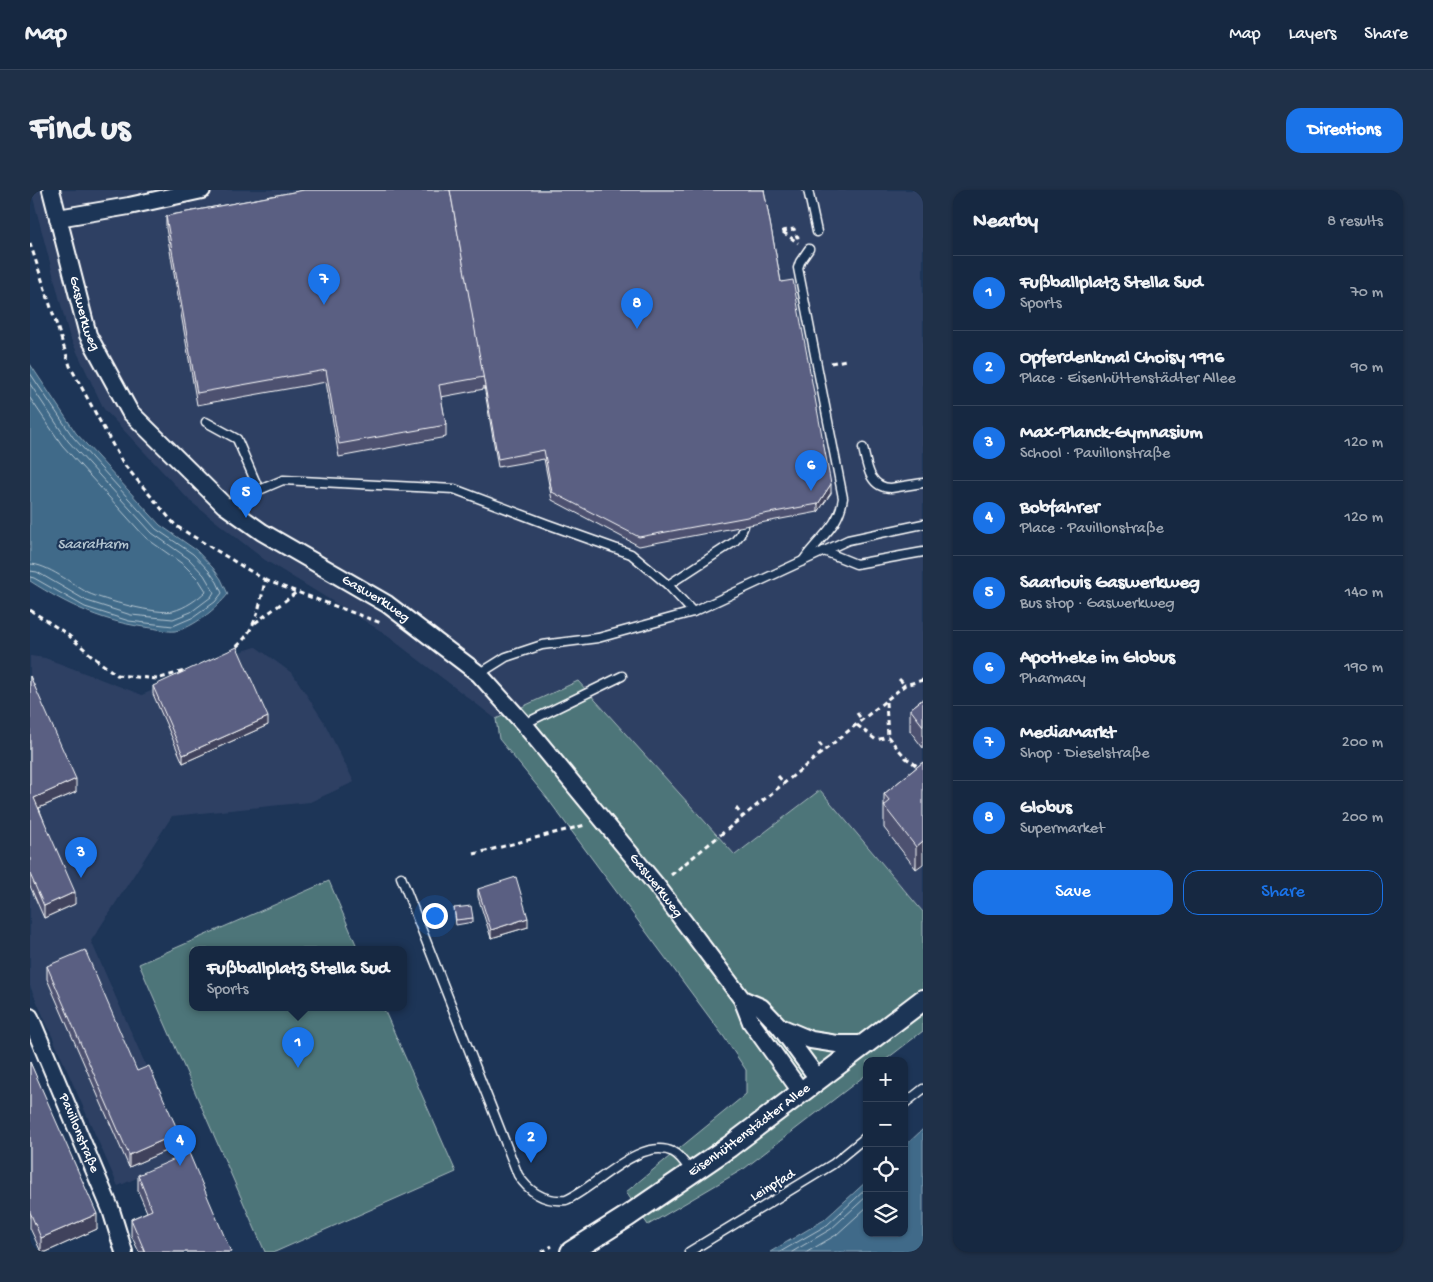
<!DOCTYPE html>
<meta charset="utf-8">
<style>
:root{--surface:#162841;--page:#1f3048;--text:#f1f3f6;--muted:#9ea6b1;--line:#35445a;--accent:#1a73e8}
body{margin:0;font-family:"Gochi Hand",sans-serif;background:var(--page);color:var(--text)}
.controls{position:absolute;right:15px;bottom:15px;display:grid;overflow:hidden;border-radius:10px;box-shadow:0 1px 4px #0004}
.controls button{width:45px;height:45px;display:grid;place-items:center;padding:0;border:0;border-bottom:1px solid var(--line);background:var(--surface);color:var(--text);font:25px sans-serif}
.you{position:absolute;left:404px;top:725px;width:18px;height:18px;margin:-12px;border:4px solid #fff;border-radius:50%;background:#1a73e8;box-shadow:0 0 0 8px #1a73e833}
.badge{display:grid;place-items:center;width:32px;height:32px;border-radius:50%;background:var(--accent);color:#fff;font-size:16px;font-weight:700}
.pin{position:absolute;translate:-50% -41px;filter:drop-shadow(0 1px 2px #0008)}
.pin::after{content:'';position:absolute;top:26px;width:18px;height:15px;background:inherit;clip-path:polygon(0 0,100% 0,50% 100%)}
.popup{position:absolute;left:159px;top:756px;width:218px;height:65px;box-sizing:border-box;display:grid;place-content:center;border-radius:10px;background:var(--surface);filter:drop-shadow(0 1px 4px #0005);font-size:16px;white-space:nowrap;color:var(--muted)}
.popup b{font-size:19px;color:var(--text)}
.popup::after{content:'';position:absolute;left:50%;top:100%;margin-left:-10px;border:10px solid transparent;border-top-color:var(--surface)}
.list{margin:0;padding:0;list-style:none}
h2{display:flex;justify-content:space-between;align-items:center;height:65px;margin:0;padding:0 20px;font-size:21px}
h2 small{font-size:16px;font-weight:400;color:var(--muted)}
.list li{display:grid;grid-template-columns:32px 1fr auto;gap:15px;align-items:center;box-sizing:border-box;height:75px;padding:0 20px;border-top:1px solid var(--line)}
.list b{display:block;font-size:19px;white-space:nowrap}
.list p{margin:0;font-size:16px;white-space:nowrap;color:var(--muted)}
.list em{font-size:16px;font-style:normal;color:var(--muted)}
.actions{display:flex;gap:10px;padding:15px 20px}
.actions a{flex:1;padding:11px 0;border:1px solid var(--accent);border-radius:15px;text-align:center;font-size:18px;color:var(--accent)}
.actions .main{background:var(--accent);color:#fff}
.icon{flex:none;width:28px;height:28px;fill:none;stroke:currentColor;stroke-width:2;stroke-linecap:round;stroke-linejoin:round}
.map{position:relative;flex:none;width:893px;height:1062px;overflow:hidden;border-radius:15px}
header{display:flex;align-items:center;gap:30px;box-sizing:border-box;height:70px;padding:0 25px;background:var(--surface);border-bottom:1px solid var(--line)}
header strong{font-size:24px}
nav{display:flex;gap:28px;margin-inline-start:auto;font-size:18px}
.intro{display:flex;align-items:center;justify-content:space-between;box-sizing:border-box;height:120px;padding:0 30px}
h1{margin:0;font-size:35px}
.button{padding:12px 22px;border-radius:15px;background:var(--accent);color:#fff;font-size:18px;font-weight:700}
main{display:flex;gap:30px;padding:0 30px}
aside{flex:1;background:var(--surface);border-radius:15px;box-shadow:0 1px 4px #0004}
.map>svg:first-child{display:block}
.built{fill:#2f4164}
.green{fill:#4e7579;stroke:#a6babc}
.water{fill:#416b89;stroke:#8da6b8}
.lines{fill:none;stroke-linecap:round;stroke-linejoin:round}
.shore{stroke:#b3c4d0;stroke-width:1}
.service-casing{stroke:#fff;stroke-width:11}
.minor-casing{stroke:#fff;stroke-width:20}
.tertiary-casing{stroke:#fff;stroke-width:24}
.path{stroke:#fff;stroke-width:3;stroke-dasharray:5 4;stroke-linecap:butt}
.service{stroke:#1d3557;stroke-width:8}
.minor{stroke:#1d3557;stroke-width:16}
.tertiary{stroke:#1d3557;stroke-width:20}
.wall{fill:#4d5170;stroke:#fff}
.shaded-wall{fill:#3f425b;stroke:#fff}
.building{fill:#5a5e82;stroke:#fff}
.labels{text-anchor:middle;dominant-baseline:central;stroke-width:4.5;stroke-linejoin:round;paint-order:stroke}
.street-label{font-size:14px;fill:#fff;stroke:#1d3557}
.water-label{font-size:15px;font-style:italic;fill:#b3c4d0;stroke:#1d3557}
</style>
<header>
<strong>Map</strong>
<nav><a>Map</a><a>Layers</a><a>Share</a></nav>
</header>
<div class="intro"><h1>Find us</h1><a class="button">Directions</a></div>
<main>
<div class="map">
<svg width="893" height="1062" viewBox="0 0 893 1062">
<rect width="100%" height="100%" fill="#1d3557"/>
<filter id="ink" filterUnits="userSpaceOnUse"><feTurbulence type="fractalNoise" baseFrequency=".02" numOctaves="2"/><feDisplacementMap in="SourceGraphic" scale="10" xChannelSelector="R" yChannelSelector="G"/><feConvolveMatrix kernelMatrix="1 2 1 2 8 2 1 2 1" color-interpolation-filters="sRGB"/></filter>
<g filter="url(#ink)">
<g class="built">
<path d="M 1,0 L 893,0 L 893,722 L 790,600 L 705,665 L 548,492 L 466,529 L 351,441 L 235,370 L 160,311 L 74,219 L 39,145 Z"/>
<path d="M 226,457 L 263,484 L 294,532 L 324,592 L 280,612 L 142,626 L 61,751 L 156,967 L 88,996 L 0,796 L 0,466 L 15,468 L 112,505 L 203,464 Z"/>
</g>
<g class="green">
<path d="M 548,491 L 705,665 L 790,600 L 893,722 L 893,841 L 854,871 L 837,871 L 837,884 L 715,978 L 618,1035 L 596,1002 L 716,904 L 716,880 L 694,847 L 517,608 L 469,549 L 466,529 Z"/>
<path d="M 299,691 L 328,759 L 163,759 L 163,817 L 353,817 L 426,982 L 245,1062 L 235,1062 L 109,774 Z"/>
</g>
<g class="water">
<path d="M 0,174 L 46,243 L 130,335 L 166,360 L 183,378 L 191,389 L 198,404 C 187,418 163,438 145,441 C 138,442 128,439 122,438 C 75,433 39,416 0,391 Z"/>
<path d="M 893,939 L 893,1062 L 740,1062 L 794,1030 L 837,991 L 837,1043 L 874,1043 L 874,957 Z"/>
</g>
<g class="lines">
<g class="shore">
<path d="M 0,183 L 43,247 L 126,339 L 163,364 L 179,381 L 187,392 L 192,403 L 185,412 L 164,427 L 143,436 L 99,431 L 55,417 L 4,388 L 0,387"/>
<path d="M 0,194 L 38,251 L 122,343 L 159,369 L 174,385 L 184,402 L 181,407 L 161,422 L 143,429 L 101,425 L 57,411 L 7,382 L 0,381"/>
<path d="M 0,208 L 32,255 L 116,348 L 154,375 L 169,390 L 176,401 C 168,409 155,418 143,421 C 128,425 73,410 58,403 C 42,394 17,374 0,374"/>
<path d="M 750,1062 L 797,1035 L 837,998"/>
<path d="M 762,1062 L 801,1039 L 837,1006"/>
<path d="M 777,1062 L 806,1045 L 837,1017"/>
</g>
<defs>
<g id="service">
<path d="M 778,0 L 787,42"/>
<path d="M 176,232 L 207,249 L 229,300"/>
<path d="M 833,258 C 837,275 839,298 861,298 L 893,293"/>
<path d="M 194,315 L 253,290 L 424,299 L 517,334 L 601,364 L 638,395 L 663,422"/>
<path d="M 794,361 L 826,374 L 893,362"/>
<path d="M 773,371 C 788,348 809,338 813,308 L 768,78 L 770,72 L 779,59"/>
<path d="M 638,395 L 704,352 L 710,345 L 714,336"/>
<path d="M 449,484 L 476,467 L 512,455 L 568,448 L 663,422 L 818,350 L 893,334"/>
<path d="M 494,534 L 592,486"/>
<path d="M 371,687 L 488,985 C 499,1002 515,1012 536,1010 C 565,998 610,946 643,962 C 651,966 656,975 661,982"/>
<path d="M 874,914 L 893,899"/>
<path d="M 659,1062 L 803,974 L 837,946"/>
</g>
<g id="minor">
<path id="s1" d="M 21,0 L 58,145 L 100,222 L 194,315 L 232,342 L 357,414 L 449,484 L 494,534 L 627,696 L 712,809 L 721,832 L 772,903"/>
<path d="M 28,28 L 99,16 L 172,0"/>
<path d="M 712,809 L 731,817 L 750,837 L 789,890"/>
<path id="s2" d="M 0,827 L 81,1020 L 94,1062"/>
<path d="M 750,837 L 781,850 L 807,854 L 835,854"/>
</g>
<g id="tertiary">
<path id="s3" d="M 541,1062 L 598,1026 L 699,957 L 893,810"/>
</g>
</defs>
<use href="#service" class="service-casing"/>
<use href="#minor" class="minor-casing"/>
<use href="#tertiary" class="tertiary-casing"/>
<g class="path">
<path d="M 752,41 L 764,39 L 767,47 L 773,46"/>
<path d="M 753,42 L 768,53"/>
<path d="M 0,53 L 40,176 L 92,272 L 146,336 L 235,390 C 230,417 225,444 201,461"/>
<path d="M 801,173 L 816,170"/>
<path d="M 235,390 L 267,402"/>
<path d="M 0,420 L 37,444 L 68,471 L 87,485 L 127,489 L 154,481"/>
<path d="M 225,433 L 267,402 L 351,433"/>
<path d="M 869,489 L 875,495"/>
<path d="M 856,512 L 858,547"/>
<path d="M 827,523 L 832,530"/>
<path d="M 827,535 L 846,550 L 858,547 L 876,568 L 890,578"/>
<path d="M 789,553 L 795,560"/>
<path d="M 748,586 L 754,593"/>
<path d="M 706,618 L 713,627"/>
<path d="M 444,664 L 555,635"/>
<path d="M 641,685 L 875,495 L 893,490"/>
<path d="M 512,1062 L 522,1056"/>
</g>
<use href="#service" class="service"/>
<use href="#minor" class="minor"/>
<use href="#tertiary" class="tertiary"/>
</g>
<g class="wall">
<path d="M 274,0 L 735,0 L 734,0 L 751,92 L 801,303 L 788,322 L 609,356 L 522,310 L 514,269 L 468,277 L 454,196 L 454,199 L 411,207 L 416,235 L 416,247 L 309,267 L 296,192 L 167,215 L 136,38 L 136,26 Z"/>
<path d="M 0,486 L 46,602 L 9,618 L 45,714 L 14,728 L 0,696 Z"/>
<path d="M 123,496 L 238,535 L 153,573 L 123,504 Z"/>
<path d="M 893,509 L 893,558 L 880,541 L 880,519 Z"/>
<path d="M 893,572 L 886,679 L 854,638 L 854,604 Z"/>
<path d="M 448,699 L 498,737 L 461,748 L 448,707 Z"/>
<path d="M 424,718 L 443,728 L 443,732 L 426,735 Z"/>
<path d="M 17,776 L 107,881 L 149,955 L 99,977 L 17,789 Z"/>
<path d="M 0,872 L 67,1039 L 16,1062 L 11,1062 L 0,1038 Z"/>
<path d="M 108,985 L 201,1062 L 109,1062 L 101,1045 L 101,1029 L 117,1022 L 108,1001 Z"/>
</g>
<g class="shaded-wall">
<path d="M 801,294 L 801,303 L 788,322 L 788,314 Z"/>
<path d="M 238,527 L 238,535 L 153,573 L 153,565 Z"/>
<path d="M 46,589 L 46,602 L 4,620 L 4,608 Z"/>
<path d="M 893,651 L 893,674 L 886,679 L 886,657 Z"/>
<path d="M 45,702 L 45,714 L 14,728 L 14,716 Z"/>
<path d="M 498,728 L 498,737 L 461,748 L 461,740 Z"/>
<path d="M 149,943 L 149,955 L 99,977 L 99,965 Z"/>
<path d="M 67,1024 L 67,1039 L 16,1062 L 11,1062 L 11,1048 Z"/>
</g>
<g class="building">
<path d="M 274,0 L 420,0 L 454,187 L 409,195 L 416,235 L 309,254 L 296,180 L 167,203 L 136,26 Z"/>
<path d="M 420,0 L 734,0 L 751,92 L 763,90 L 801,294 L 788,314 L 609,347 L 522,302 L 514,260 L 468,269 Z"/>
<path d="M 207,457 L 238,527 L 153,565 L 123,496 Z"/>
<path d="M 0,486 L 46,589 L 4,608 L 45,702 L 14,716 L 0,684 Z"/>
<path d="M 893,509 L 893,536 L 880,519 Z"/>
<path d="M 893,572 L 893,651 L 886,657 L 854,616 L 860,611 L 854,604 Z"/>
<path d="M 486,687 L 498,728 L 461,740 L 448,699 Z"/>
<path d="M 441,716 L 443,728 L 426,730 L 424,718 Z"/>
<path d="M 55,760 L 107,881 L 119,876 L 149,943 L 99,965 L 17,776 Z"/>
<path d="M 0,872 L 67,1024 L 11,1048 L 0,1022 Z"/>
<path d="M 159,963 L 201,1062 L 115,1062 L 101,1029 L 122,1020 L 108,985 Z"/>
</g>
</g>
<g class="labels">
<g class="street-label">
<text stroke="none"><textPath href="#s1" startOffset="128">Gaswerkweg</textPath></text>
<text stroke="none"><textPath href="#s1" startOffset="548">Gaswerkweg</textPath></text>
<text stroke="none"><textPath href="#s1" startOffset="952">Gaswerkweg</textPath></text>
<text stroke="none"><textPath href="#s3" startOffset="216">Eisenhüttenstädter Allee</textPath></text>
<text stroke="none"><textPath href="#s2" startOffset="126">Pavillonstraße</textPath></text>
<text transform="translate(743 996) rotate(-31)">Leinpfad</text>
</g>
<g class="water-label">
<text x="63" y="355">Saaraltarm</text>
</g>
</g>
</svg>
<div class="controls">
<button>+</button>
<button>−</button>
<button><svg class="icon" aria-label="locate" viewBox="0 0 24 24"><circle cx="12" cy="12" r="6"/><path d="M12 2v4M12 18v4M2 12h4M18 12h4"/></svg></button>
<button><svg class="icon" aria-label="layers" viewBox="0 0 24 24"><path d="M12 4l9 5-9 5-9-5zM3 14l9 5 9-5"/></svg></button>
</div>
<div class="you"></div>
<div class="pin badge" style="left:268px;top:878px">1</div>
<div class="popup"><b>Fußballplatz Stella Sud</b>Sports</div>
<div class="pin badge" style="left:501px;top:973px">2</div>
<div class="pin badge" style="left:51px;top:688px">3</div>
<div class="pin badge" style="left:150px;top:976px">4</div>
<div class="pin badge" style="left:216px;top:328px">5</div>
<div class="pin badge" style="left:781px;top:301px">6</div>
<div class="pin badge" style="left:294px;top:115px">7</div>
<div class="pin badge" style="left:607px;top:139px">8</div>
</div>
<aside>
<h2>Nearby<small>8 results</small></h2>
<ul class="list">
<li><span class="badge">1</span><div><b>Fußballplatz Stella Sud</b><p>Sports</p></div><em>70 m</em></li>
<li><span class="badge">2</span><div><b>Opferdenkmal Choisy 1916</b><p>Place · Eisenhüttenstädter Allee</p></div><em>90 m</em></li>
<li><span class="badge">3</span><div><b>Max-Planck-Gymnasium</b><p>School · Pavillonstraße</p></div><em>120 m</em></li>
<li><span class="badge">4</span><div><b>Bobfahrer</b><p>Place · Pavillonstraße</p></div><em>120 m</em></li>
<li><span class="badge">5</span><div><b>Saarlouis Gaswerkweg</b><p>Bus stop · Gaswerkweg</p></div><em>140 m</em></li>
<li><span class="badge">6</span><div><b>Apotheke im Globus</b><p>Pharmacy</p></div><em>190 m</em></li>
<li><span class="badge">7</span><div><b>MediaMarkt</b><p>Shop · Dieselstraße</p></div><em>200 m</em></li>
<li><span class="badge">8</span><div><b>Globus</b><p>Supermarket</p></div><em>200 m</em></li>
</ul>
<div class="actions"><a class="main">Save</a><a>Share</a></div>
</aside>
</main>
